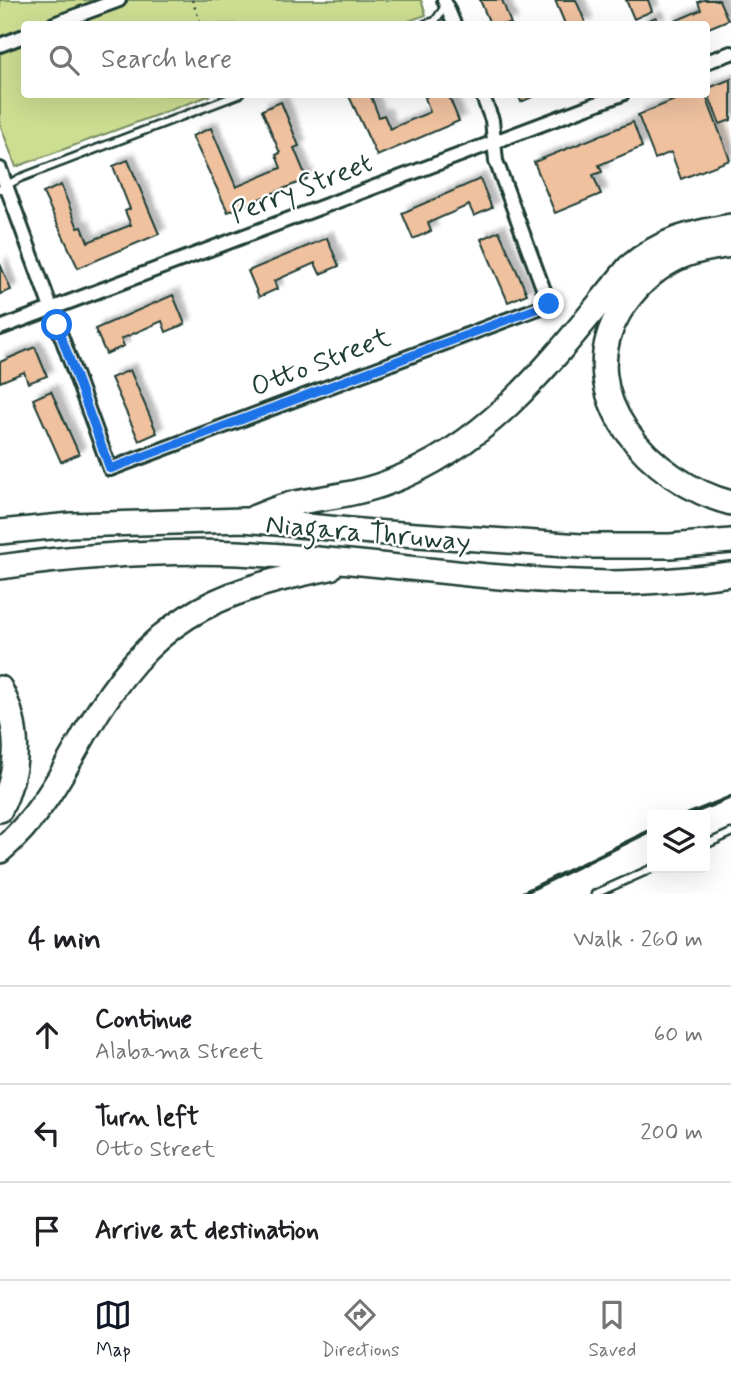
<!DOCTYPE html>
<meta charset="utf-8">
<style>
:root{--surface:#fff;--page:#f2f2f2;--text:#202124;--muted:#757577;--line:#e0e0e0;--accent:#111827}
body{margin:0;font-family:Mynerve,sans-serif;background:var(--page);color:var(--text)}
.controls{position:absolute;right:21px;bottom:21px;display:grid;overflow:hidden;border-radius:7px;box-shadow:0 7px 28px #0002}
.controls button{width:63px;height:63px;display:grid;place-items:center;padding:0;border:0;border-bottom:2px solid var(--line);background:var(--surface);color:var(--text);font:35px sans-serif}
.stop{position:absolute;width:21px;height:21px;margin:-16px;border:5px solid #1a73e8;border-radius:50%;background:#fff}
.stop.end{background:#1a73e8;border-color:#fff;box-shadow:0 2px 7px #0008}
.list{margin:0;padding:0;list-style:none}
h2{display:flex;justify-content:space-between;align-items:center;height:91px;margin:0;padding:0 28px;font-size:30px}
h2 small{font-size:23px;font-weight:400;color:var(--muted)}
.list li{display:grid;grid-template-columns:46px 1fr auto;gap:21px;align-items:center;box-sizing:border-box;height:98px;padding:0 28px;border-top:2px solid var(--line)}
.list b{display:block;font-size:26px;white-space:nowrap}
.list p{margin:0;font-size:23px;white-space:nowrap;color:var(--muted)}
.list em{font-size:23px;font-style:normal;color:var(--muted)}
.icon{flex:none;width:38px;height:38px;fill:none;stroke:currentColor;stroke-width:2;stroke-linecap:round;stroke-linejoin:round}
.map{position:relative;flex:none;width:731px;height:894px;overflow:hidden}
.search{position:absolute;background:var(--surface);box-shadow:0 7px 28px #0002;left:21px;right:21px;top:21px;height:77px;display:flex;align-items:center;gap:18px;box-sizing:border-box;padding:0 24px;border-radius:7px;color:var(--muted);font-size:26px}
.sheet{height:385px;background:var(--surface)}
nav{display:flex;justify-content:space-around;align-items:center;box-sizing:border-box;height:98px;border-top:2px solid var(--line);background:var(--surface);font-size:19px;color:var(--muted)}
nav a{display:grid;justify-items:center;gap:4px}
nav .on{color:var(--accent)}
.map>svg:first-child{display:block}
.built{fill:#faece2}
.green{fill:#cddd91;stroke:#768d62;stroke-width:2}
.building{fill:#efc19f;stroke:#1f3d34;stroke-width:2;filter:url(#shadow)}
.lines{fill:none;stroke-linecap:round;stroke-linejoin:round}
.service-casing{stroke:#1f3d34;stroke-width:11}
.minor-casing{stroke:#1f3d34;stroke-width:18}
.motorway-casing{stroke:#1f3d34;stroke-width:28}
.path{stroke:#1f3d34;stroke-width:2.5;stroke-dasharray:2 5;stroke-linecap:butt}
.service{stroke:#fff;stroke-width:6}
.minor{stroke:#fff;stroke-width:12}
.motorway{stroke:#fff;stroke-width:23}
.rail{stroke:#1f3d34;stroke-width:4.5}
.route{stroke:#1a73e8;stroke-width:9}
.labels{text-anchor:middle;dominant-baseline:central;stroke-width:5;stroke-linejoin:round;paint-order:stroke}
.street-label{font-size:28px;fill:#1f3d34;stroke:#fff}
</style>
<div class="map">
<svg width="731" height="894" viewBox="0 0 731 894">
<defs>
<filter id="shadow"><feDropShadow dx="6" dy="-6" stdDeviation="2" flood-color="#0004"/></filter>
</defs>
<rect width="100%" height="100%" fill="#fff"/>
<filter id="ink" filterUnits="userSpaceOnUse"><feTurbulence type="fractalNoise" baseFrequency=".0143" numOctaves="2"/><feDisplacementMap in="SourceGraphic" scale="14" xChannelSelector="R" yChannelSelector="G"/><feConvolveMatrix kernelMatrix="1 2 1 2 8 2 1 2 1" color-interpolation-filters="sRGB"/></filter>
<g filter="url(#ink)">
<path class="built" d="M 731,79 L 731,159 L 706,95 L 707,88 Z"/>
<path class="green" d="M 0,0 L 421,0 L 426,15 L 400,24 L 24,24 L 24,94 L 211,95 L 16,167 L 0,124 Z"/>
<g class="building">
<path d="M 480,0 L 502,0 L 511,24 L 490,24 Z"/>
<path d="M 555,0 L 576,0 L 586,24 L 565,24 Z"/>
<path d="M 626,0 L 648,0 L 652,11 L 634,19 Z"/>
<path d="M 703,0 L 719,0 L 728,20 L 706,29 L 706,24 L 668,24 L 701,10 L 698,2 Z"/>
<path d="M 656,17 L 659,24 L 638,24 Z"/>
<path d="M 731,79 L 731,120 L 720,124 L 706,89 Z"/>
<path d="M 348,94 L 370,94 L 379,117 L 384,115 L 390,129 L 430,112 L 425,98 L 429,94 L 448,94 L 459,121 L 377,156 Z"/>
<path d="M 518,94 L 539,94 L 521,102 Z"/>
<path d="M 689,94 L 705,94 L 730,160 L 681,179 L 671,152 L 655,159 L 638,115 Z"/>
<path d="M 281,102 L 299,146 L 294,148 L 307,179 L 228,212 L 192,136 L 211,128 L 236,187 L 281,168 L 276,155 L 280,153 L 262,110 Z"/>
<path d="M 633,122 L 642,147 L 599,165 L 602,172 L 593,175 L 601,194 L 555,213 L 534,162 Z"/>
<path d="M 128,160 L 159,234 L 78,268 L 43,193 L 61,185 L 78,228 L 82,227 L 88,242 L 131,225 L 125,211 L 130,209 L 113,166 Z"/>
<path d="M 480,179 L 492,208 L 474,216 L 469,205 L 428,223 L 431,231 L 413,239 L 402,213 Z"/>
<path d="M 499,231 L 527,294 L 508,302 L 481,239 Z"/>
<path d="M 327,238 L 339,266 L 320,274 L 315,263 L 274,281 L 277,289 L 259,297 L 248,271 Z"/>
<path d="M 0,264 L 11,290 L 0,294 Z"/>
<path d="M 173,295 L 185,324 L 166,332 L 162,321 L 121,339 L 124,346 L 106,354 L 95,329 Z"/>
<path d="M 35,347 L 47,376 L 28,383 L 24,372 L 0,382 L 0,362 Z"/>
<path d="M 130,370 L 157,433 L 139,441 L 111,378 Z"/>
<path d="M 51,391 L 79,454 L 61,462 L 33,399 Z"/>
</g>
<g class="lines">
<defs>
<g id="service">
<path d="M 425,24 L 435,21 L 446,5"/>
<path d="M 0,189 L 20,178 L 240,94"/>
<path d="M 705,845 L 731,833"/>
<path d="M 595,894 L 653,868"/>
</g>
<g id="minor">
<path d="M 444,0 L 454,24"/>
<path d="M 54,24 L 119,0"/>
<path d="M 0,45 L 24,36"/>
<path d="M 706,62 L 731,53"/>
<path d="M 0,169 L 110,469 L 549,304 L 496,161 L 492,120 L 482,94"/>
<path d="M 0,328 L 622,94"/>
</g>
<g id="motorway">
<path d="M 731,245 C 712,248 692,251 674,260 C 651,272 634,289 620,311 C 569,395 651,482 731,503"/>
<path d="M 255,517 C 268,512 282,506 295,503 C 327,497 359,494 389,482 C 495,443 560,350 629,267 C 661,240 690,233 731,226"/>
<path d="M 0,532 L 71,525 L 244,520 L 372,532 L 581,546 L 670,546 L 731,541"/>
<path d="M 0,567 C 79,556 159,550 238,553 C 362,559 485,581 609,583 C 650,583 691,579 731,574"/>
<path d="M 0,688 C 21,728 20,769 0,810"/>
<path d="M 0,851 C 39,818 62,774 87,730 C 151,621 209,592 330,568"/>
</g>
</defs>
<use href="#service" class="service-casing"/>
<use href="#minor" class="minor-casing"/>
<use href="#motorway" class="motorway-casing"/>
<path class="path" d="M 192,0 L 201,24"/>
<use href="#service" class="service"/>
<use href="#minor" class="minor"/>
<use href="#motorway" class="motorway"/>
<g class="rail">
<path d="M 687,815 L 731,797"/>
<path d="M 521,894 L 652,830"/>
</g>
</g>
</g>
<g class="lines" filter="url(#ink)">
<path class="route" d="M 57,325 L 110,469 L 549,304"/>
</g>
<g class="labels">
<g class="street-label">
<text transform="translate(302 189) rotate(-21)">Perry Street</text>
<text transform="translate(321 363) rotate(-21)">Otto Street</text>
<text transform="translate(368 534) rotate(5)">Niagara Thruway</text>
</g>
</g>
</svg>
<div class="controls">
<button><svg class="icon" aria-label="layers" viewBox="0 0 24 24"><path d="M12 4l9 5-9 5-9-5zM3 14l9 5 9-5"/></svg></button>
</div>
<div class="stop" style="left:57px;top:325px"></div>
<div class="stop end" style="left:549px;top:304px"></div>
<div class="search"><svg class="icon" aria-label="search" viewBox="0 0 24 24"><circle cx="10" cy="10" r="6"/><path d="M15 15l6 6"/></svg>Search here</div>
</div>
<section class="sheet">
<h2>4 min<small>Walk · 260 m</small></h2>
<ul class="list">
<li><svg class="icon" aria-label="ahead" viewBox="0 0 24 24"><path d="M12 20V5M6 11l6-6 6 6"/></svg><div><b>Continue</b><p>Alabama Street</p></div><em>60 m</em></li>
<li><svg class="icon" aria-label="left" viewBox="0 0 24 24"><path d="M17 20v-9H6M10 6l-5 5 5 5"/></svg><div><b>Turn left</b><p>Otto Street</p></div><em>200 m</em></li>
<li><svg class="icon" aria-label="arrive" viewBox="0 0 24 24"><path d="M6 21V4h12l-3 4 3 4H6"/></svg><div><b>Arrive at destination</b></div></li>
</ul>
</section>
<nav>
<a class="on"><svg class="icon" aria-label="map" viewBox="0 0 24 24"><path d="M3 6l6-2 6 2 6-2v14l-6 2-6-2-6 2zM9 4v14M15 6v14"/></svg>Map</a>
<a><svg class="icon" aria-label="directions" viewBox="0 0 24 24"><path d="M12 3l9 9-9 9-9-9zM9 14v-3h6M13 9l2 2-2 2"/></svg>Directions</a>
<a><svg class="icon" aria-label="saved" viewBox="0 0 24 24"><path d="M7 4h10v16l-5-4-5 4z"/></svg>Saved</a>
</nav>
